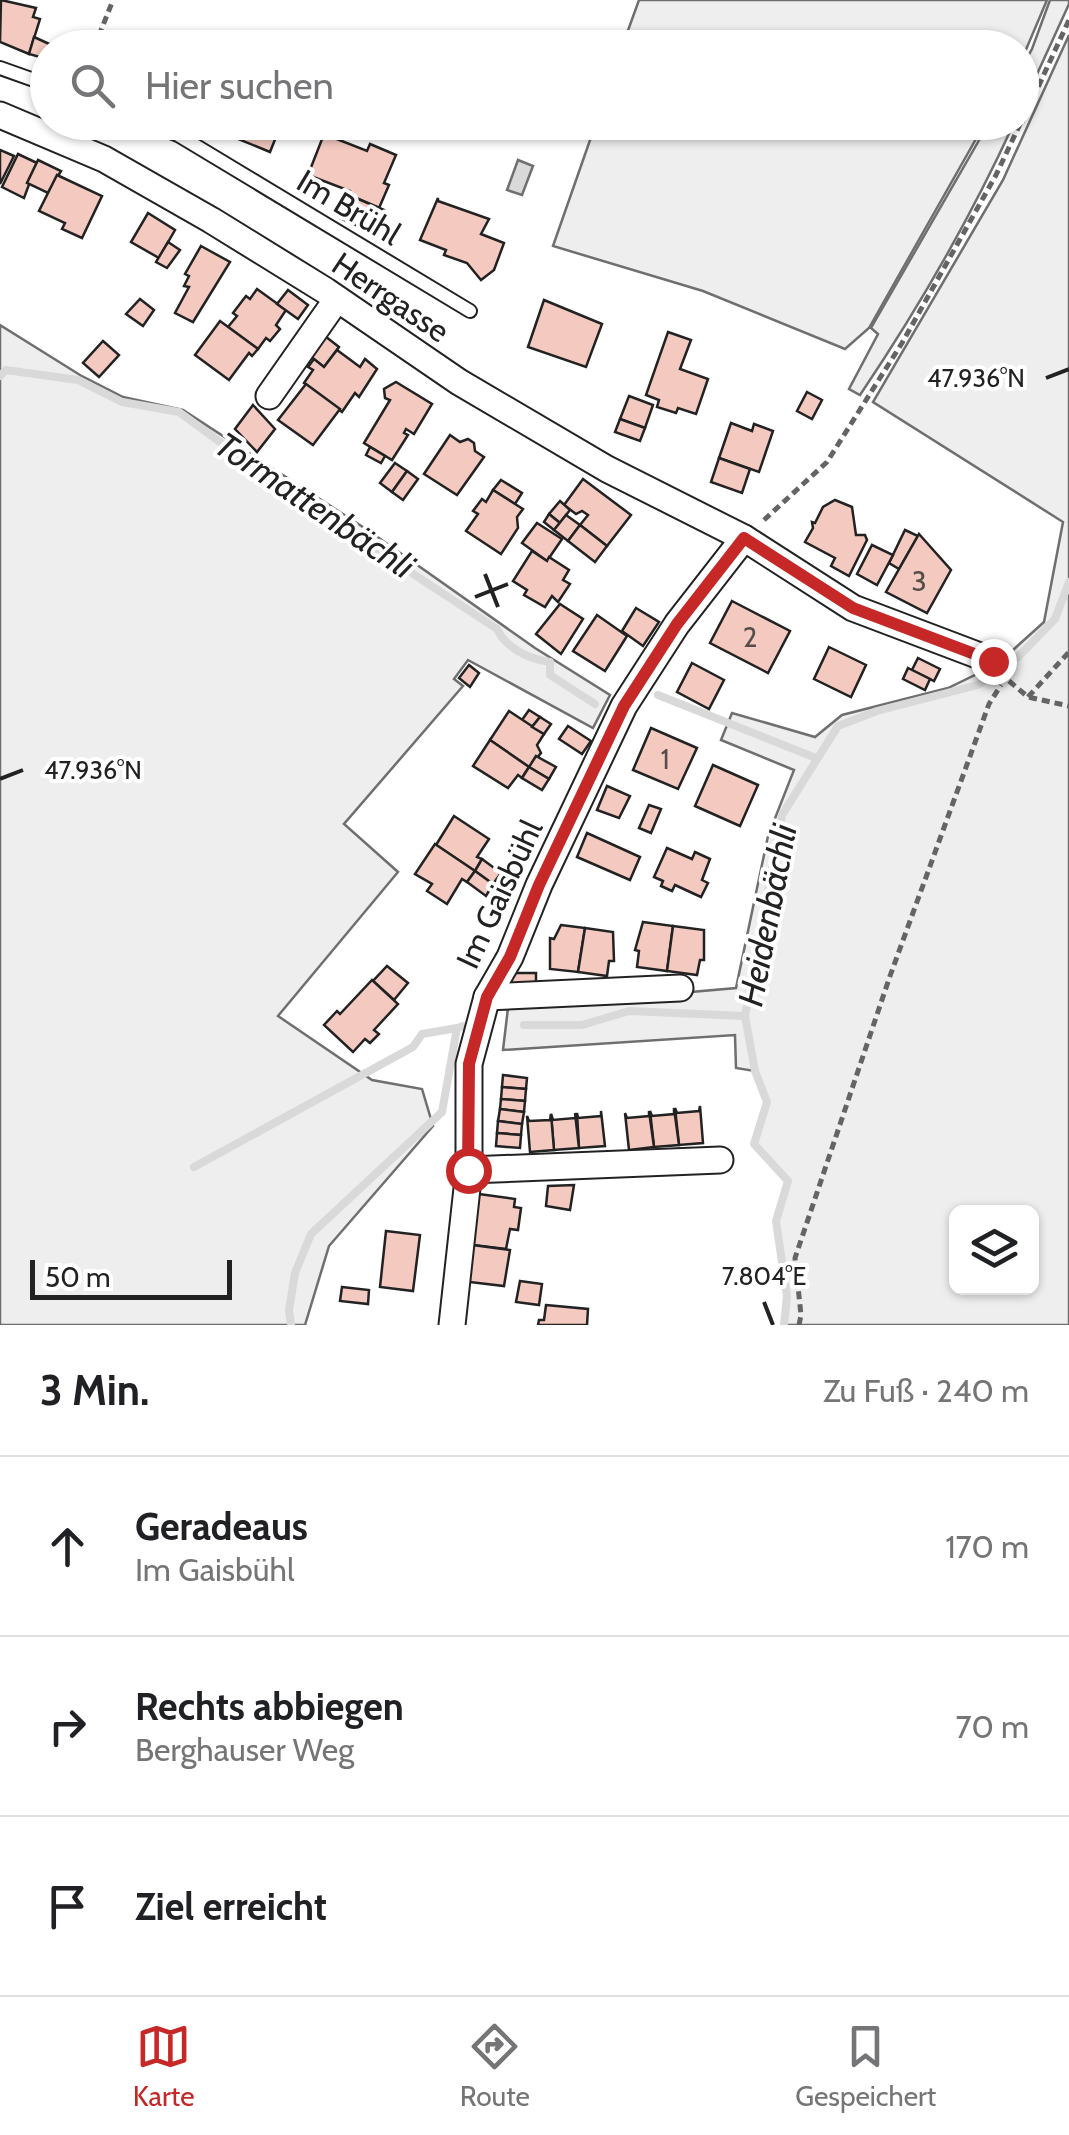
<!DOCTYPE html>
<html lang="de">
<meta charset="utf-8">
<style>
:root{--surface:#fff;--page:#f6f6f6;--text:#202124;--muted:#757577;--line:#e0e0e0;--accent:#c62828}
body{margin:0;font-family:Cabin,sans-serif;background:var(--page);color:var(--text)}
.controls{position:absolute;right:30px;bottom:30px;display:grid;overflow:hidden;border-radius:15px;box-shadow:0 2px 8px #0004}
.controls button{width:90px;height:90px;display:grid;place-items:center;padding:0;border:0;border-bottom:2px solid var(--line);background:var(--surface);color:var(--text);font:50px sans-serif}
.scale{position:absolute;left:30px;bottom:25px;width:202px;box-sizing:border-box;padding-left:10px;border:5px solid #222;border-top:0;font-size:28px;line-height:35px;white-space:nowrap;color:#222;-webkit-text-stroke:8px #fff;paint-order:stroke}
.stop{position:absolute;width:30px;height:30px;margin:-22px;border:8px solid #c62828;border-radius:50%;background:#fff}
.stop.end{background:#c62828;border-color:#fff;box-shadow:0 2px 10px #0008}
.list{margin:0;padding:0;list-style:none}
h2{display:flex;justify-content:space-between;align-items:center;height:130px;margin:0;padding:0 40px;font-size:42px}
h2 small{font-size:32px;font-weight:400;color:var(--muted)}
.list li{display:grid;grid-template-columns:65px 1fr auto;gap:30px;align-items:center;box-sizing:border-box;height:180px;padding:0 40px;border-top:2px solid var(--line)}
.list b{display:block;font-size:38px;white-space:nowrap}
.list p{margin:0;font-size:32px;white-space:nowrap;color:var(--muted)}
.list em{font-size:32px;font-style:normal;color:var(--muted)}
.icon{flex:none;width:55px;height:55px;fill:none;stroke:currentColor;stroke-width:2;stroke-linecap:round;stroke-linejoin:round}
.map{position:relative;flex:none;width:1069px;height:1325px;overflow:hidden}
.search{position:absolute;background:var(--surface);box-shadow:0 2px 8px #0004;left:30px;right:30px;top:30px;height:110px;display:flex;align-items:center;gap:25px;box-sizing:border-box;padding:0 35px;border-radius:55px;color:var(--muted);font-size:38px}
.sheet{height:670px;background:var(--surface)}
nav{display:flex;justify-content:space-around;align-items:center;box-sizing:border-box;height:140px;border-top:2px solid var(--line);background:var(--surface);font-size:28px;color:var(--muted)}
nav a{display:grid;justify-items:center;gap:5px}
nav .on{color:var(--accent)}
.map>svg:first-child{display:block}
.green{fill:#eee;stroke:#6f6f6f;stroke-width:2.5;fill-rule:evenodd}
.water{fill:#d9d9d9;stroke:#6f6f6f;stroke-width:2.5}
.lines{fill:none;stroke-linecap:round;stroke-linejoin:round}
.stream{stroke:#d9d9d9;stroke-width:8}
.building{fill:#f3c9c0;stroke:#222;stroke-width:2.5}
.service-casing{stroke:#222;stroke-width:16}
.minor-casing{stroke:#222;stroke-width:29}
.path{stroke:#646464;stroke-width:5;stroke-dasharray:8 5;stroke-linecap:butt}
.service{stroke:#fff;stroke-width:12}
.minor{stroke:#fff;stroke-width:25}
.route{stroke:#c62828;stroke-width:12}
.ticks{fill:none;stroke:#222;stroke-width:4}
.labels{text-anchor:middle;dominant-baseline:central;stroke-width:8;stroke-linejoin:round;paint-order:stroke}
.number-label{font-size:28px;fill:#564c4a}
.street-label{font-size:32px;fill:#222;stroke:#fff}
.water-label{font-size:35px;font-style:italic;fill:#222;stroke:#fff}
.ticks-label{font-size:25px;text-anchor:middle;fill:#222;stroke:#fff;stroke-width:8;stroke-linejoin:round;paint-order:stroke}
</style>
<div class="map">
<svg width="1069" height="1325" viewBox="0 0 1069 1325">
<rect width="100%" height="100%" fill="#fff"/>
<g class="green">
<path d="M 639,0 L 1047,0 L 1022,59 L 1022,48 L 622,47 Z"/>
<path d="M 1050,0 L 1069,0 L 1069,4 L 1022,107 L 1022,67 L 1032,49 Z"/>
<path d="M 1069,35 L 1069,1325 L 784,1325 L 787,1296 L 776,1221 L 788,1181 L 754,1144 L 767,1102 L 755,1071 L 736,1068 L 735,1035 L 503,1050 L 508,1008 L 736,988 L 768,836 L 794,770 L 721,740 L 732,713 L 815,737 L 842,715 L 948,688 L 981,672 L 1013,650 L 1044,622 L 1063,522 L 873,402 L 1003,180 ZM 956,1212 L 1032,1212 L 1032,1288 L 956,1288 Z"/>
<path d="M 596,123 L 596,122 L 985,123 L 869,328 L 845,349 L 703,291 L 553,246 Z"/>
<path d="M 989,123 L 1014,123 C 971,217 918,309 860,395 L 849,389 L 878,334 L 871,328 Z"/>
<path d="M 0,325 L 80,375 L 123,397 L 183,410 L 369,531 L 535,648 L 610,695 L 593,728 L 468,660 L 454,679 L 463,686 L 344,824 L 398,872 L 278,1016 L 372,1080 L 422,1089 L 433,1126 L 329,1246 L 305,1325 L 0,1325 Z"/>
</g>
<path class="water" d="M 518,160 L 533,166 L 522,195 L 507,190 Z"/>
<g class="lines">
<g class="stream">
<path d="M 0,376 L 6,370 L 78,380 L 122,402 L 179,412 L 287,491 L 497,629 C 506,648 528,659 550,662 L 550,675 L 595,704"/>
<path d="M 658,695 L 816,758"/>
<path d="M 524,1025 L 582,1025 L 629,1011 L 745,1016"/>
<path d="M 194,1167 L 413,1047 L 422,1034 L 457,1028"/>
<path d="M 291,1325 L 289,1310 L 295,1273 L 311,1234 L 442,1112 L 457,1028 L 463,1026"/>
<path d="M 784,1325 L 787,1296 L 776,1221 L 788,1181 L 754,1144 L 767,1102 L 755,1071 L 745,1016 L 782,815 L 838,726 L 877,711 L 978,685 L 1018,657 L 1055,619 L 1069,582"/>
</g>
</g>
<g class="building">
<path d="M 1,0 L 36,8 L 33,17 L 40,19 L 29,54 L 0,42 Z"/>
<path d="M 130,33 L 144,38 L 140,46 L 127,41 Z"/>
<path d="M 34,37 L 58,48 L 48,48 L 48,69 L 37,66 L 40,57 L 29,54 Z"/>
<path d="M 144,38 L 160,48 L 124,48 L 127,41 L 140,46 Z"/>
<path d="M 231,122 L 282,122 L 270,152 L 226,134 Z"/>
<path d="M 324,134 L 367,151 L 370,144 L 396,155 L 384,183 L 389,185 L 379,208 L 349,195 L 350,191 L 308,175 Z"/>
<path d="M 0,150 L 14,156 L 0,184 Z"/>
<path d="M 18,154 L 37,163 L 24,198 L 2,187 Z"/>
<path d="M 38,160 L 61,171 L 48,193 L 27,183 Z"/>
<path d="M 57,175 L 102,196 L 82,238 L 62,229 L 65,223 L 39,211 Z"/>
<path d="M 349,195 L 384,210 L 374,233 L 340,218 Z"/>
<path d="M 438,198 L 438,201 L 489,219 L 481,234 L 504,243 L 494,270 L 481,280 L 467,263 L 444,255 L 446,250 L 420,240 Z"/>
<path d="M 148,213 L 175,230 L 159,258 L 131,242 Z"/>
<path d="M 168,242 L 180,250 L 167,268 L 156,262 Z"/>
<path d="M 201,246 L 230,262 L 193,322 L 175,313 L 189,287 L 184,286 L 189,276 L 185,274 Z"/>
<path d="M 257,289 L 286,310 L 276,325 L 280,329 L 270,341 L 266,338 L 258,349 L 228,327 L 237,316 L 233,313 L 246,296 L 250,299 Z"/>
<path d="M 288,290 L 308,305 L 298,319 L 277,304 Z"/>
<path d="M 140,299 L 154,310 L 143,326 L 126,314 Z"/>
<path d="M 544,300 L 602,324 L 586,367 L 528,347 Z"/>
<path d="M 220,321 L 258,349 L 252,356 L 249,353 L 229,380 L 195,355 Z"/>
<path d="M 668,332 L 691,340 L 680,369 L 708,379 L 696,414 L 678,408 L 676,413 L 657,407 L 659,400 L 646,395 Z"/>
<path d="M 321,333 L 339,347 L 324,367 L 306,353 Z"/>
<path d="M 103,341 L 119,355 L 99,377 L 83,363 Z"/>
<path d="M 337,350 L 360,367 L 365,359 L 377,369 L 359,397 L 355,393 L 342,412 L 304,383 L 313,370 L 308,367 L 314,359 L 324,367 Z"/>
<path d="M 396,382 L 432,404 L 414,434 L 406,429 L 404,433 L 408,435 L 392,460 L 364,443 L 390,400 L 385,398 L 384,389 Z"/>
<path d="M 306,384 L 340,409 L 313,445 L 278,420 Z"/>
<path d="M 807,392 L 822,400 L 812,419 L 797,411 Z"/>
<path d="M 629,396 L 653,405 L 645,428 L 620,419 Z"/>
<path d="M 253,405 L 275,429 L 257,452 L 235,429 Z"/>
<path d="M 620,419 L 645,428 L 640,441 L 615,432 Z"/>
<path d="M 731,423 L 752,431 L 754,424 L 773,431 L 759,472 L 719,458 Z"/>
<path d="M 450,435 L 460,442 L 468,439 L 474,443 L 475,451 L 484,457 L 457,495 L 424,474 Z"/>
<path d="M 370,447 L 385,456 L 381,463 L 366,455 Z"/>
<path d="M 719,458 L 750,469 L 742,493 L 711,482 Z"/>
<path d="M 395,463 L 407,471 L 392,492 L 380,483 Z"/>
<path d="M 407,471 L 418,479 L 403,500 L 392,492 Z"/>
<path d="M 583,479 L 631,515 L 607,546 L 580,525 L 588,515 L 582,511 L 576,514 L 564,505 Z"/>
<path d="M 501,480 L 522,493 L 515,504 L 493,490 Z"/>
<path d="M 493,490 L 523,509 L 517,517 L 518,528 L 501,554 L 466,531 L 478,514 L 473,511 L 482,499 L 486,502 Z"/>
<path d="M 835,500 L 852,507 L 856,535 L 865,535 L 867,540 L 849,576 L 831,566 L 835,558 L 805,542 L 813,528 L 812,522 L 815,523 L 823,507 Z"/>
<path d="M 560,501 L 570,510 L 560,523 L 549,514 Z"/>
<path d="M 549,514 L 560,523 L 554,530 L 544,522 Z"/>
<path d="M 566,515 L 580,525 L 568,541 L 554,530 Z"/>
<path d="M 537,523 L 562,539 L 547,561 L 522,543 Z"/>
<path d="M 580,525 L 607,546 L 595,562 L 568,541 Z"/>
<path d="M 905,530 L 918,536 L 899,569 L 889,563 Z"/>
<path d="M 919,534 L 951,570 L 927,613 L 886,592 Z"/>
<path d="M 872,545 L 893,555 L 877,585 L 857,574 Z"/>
<path d="M 532,551 L 547,561 L 549,557 L 569,570 L 563,580 L 570,584 L 558,602 L 552,596 L 545,607 L 524,595 L 527,590 L 513,581 Z"/>
<path d="M 732,601 L 790,631 L 768,673 L 710,643 Z"/>
<path d="M 560,604 L 583,619 L 561,654 L 536,634 Z"/>
<path d="M 636,608 L 659,622 L 643,646 L 622,631 Z"/>
<path d="M 597,615 L 627,636 L 605,671 L 573,651 Z"/>
<path d="M 829,647 L 866,665 L 851,697 L 814,679 Z"/>
<path d="M 918,658 L 940,669 L 934,681 L 912,670 Z"/>
<path d="M 692,663 L 724,680 L 709,709 L 677,692 Z"/>
<path d="M 469,665 L 479,673 L 470,687 L 459,678 Z"/>
<path d="M 908,668 L 930,679 L 925,690 L 903,679 Z"/>
<path d="M 529,710 L 540,717 L 532,727 L 522,720 Z"/>
<path d="M 509,711 L 544,734 L 537,745 L 541,753 L 529,767 L 490,740 Z"/>
<path d="M 540,717 L 551,724 L 544,734 L 532,727 Z"/>
<path d="M 568,726 L 591,741 L 582,754 L 559,739 Z"/>
<path d="M 651,728 L 697,748 L 678,789 L 633,770 Z"/>
<path d="M 490,740 L 529,767 L 522,778 L 518,775 L 508,788 L 473,766 Z"/>
<path d="M 536,756 L 556,767 L 549,779 L 529,767 Z"/>
<path d="M 713,765 L 758,785 L 740,826 L 695,806 Z"/>
<path d="M 529,767 L 549,779 L 542,790 L 522,778 Z"/>
<path d="M 607,786 L 630,796 L 619,818 L 597,810 Z"/>
<path d="M 649,805 L 661,809 L 651,833 L 639,828 Z"/>
<path d="M 454,816 L 489,839 L 477,857 L 482,859 L 475,871 L 436,845 Z"/>
<path d="M 587,833 L 640,857 L 630,880 L 577,857 Z"/>
<path d="M 435,844 L 475,871 L 467,882 L 462,879 L 447,904 L 427,891 L 432,884 L 415,874 Z"/>
<path d="M 667,848 L 692,859 L 695,852 L 710,859 L 702,880 L 708,883 L 701,897 L 675,885 L 672,891 L 661,886 L 663,881 L 654,877 Z"/>
<path d="M 482,859 L 501,873 L 493,884 L 475,871 Z"/>
<path d="M 475,871 L 493,884 L 486,896 L 467,882 Z"/>
<path d="M 643,922 L 673,926 L 667,971 L 637,967 L 639,951 L 635,950 Z"/>
<path d="M 561,925 L 585,928 L 578,972 L 550,969 L 550,938 L 554,939 Z"/>
<path d="M 673,926 L 704,930 L 704,960 L 700,960 L 697,975 L 667,971 Z"/>
<path d="M 585,928 L 613,932 L 614,961 L 609,961 L 607,976 L 578,972 Z"/>
<path d="M 387,966 L 408,983 L 394,1000 L 373,981 Z"/>
<rect x="511" y="973" width="25" height="14"/>
<path d="M 372,980 L 398,1004 L 374,1030 L 379,1034 L 370,1043 L 365,1039 L 353,1052 L 324,1025 L 337,1011 L 340,1014 Z"/>
<path d="M 503,1075 L 527,1078 L 526,1089 L 502,1087 Z"/>
<path d="M 502,1087 L 526,1089 L 525,1101 L 501,1099 Z"/>
<path d="M 501,1099 L 525,1101 L 524,1112 L 500,1109 Z"/>
<path d="M 700,1106 L 703,1143 L 679,1145 L 675,1108 L 677,1113 L 699,1111 Z"/>
<path d="M 674,1108 L 679,1145 L 654,1147 L 650,1111 L 652,1116 L 674,1114 Z"/>
<path d="M 500,1109 L 524,1112 L 522,1124 L 498,1121 Z"/>
<path d="M 601,1111 L 605,1146 L 579,1148 L 577,1113 L 578,1118 L 601,1116 Z"/>
<path d="M 649,1111 L 654,1147 L 629,1150 L 625,1113 L 627,1118 L 649,1116 Z"/>
<path d="M 575,1113 L 579,1148 L 554,1150 L 551,1114 L 553,1120 L 576,1118 Z"/>
<path d="M 551,1114 L 554,1150 L 530,1152 L 527,1116 L 529,1121 L 550,1120 Z"/>
<path d="M 498,1121 L 522,1124 L 521,1135 L 497,1133 Z"/>
<path d="M 497,1133 L 521,1135 L 520,1148 L 496,1146 Z"/>
<path d="M 574,1185 L 570,1210 L 546,1206 L 548,1186 Z"/>
<path d="M 479,1194 L 515,1199 L 514,1207 L 521,1208 L 518,1230 L 510,1229 L 506,1249 L 473,1245 Z"/>
<path d="M 386,1231 L 420,1235 L 413,1291 L 380,1287 Z"/>
<path d="M 465,1244 L 510,1250 L 504,1286 L 461,1281 Z"/>
<path d="M 520,1281 L 542,1284 L 539,1305 L 516,1302 Z"/>
<path d="M 342,1287 L 369,1290 L 368,1304 L 340,1301 Z"/>
<path d="M 546,1305 L 588,1309 L 587,1325 L 538,1325 L 539,1320 L 544,1320 Z"/>
</g>
<g class="lines">
<defs>
<g id="service">
<path d="M 0,68 L 48,85"/>
<path d="M 146,122 L 178,135 L 470,311"/>
</g>
<g id="minor">
<path d="M 0,115 L 104,159 L 211,220 L 326,291 L 459,382 L 607,469 L 744,538 L 853,608 L 993,661"/>
<path d="M 269,396 L 337,299"/>
<path d="M 487,997 L 680,988"/>
<path d="M 469,1170 L 720,1160"/>
<path d="M 452,1325 L 469,1170 L 469,1064 L 487,997 L 510,957 L 539,885 L 624,706 L 677,624 L 744,538"/>
</g>
</defs>
<use href="#service" class="service-casing"/>
<use href="#minor" class="minor-casing"/>
<g class="path">
<path d="M 94,48 L 113,0"/>
<path d="M 1022,122 L 1069,20"/>
<path d="M 764,520 L 827,462 L 902,343 L 996,175 L 1021,122"/>
<path d="M 1009,681 L 1028,697 L 1069,706"/>
<path d="M 1028,697 L 1069,652"/>
<path d="M 799,1325 L 801,1315 L 795,1258 L 890,976 L 989,704 L 1001,685"/>
</g>
<use href="#service" class="service"/>
<use href="#minor" class="minor"/>
</g>
<g class="lines">
<path class="route" d="M 468,1170 L 469,1064 L 487,997 L 510,957 L 539,885 L 624,706 L 677,624 L 744,538 L 853,608 L 993,661"/>
</g>
<path class="ticks" d="M 1046,378 L 1069,369M 485,574 L 498,607M 475,597 L 508,584M 0,779 L 23,770M 764,1302 L 773,1325"/>
<g class="labels">
<g class="number-label">
<text x="919" y="581">3</text>
<text x="750" y="637">2</text>
<text x="665" y="759">1</text>
</g>
<g class="street-label">
<text transform="translate(349 207) rotate(31)">Im Brühl</text>
<text transform="translate(391 297) rotate(34)">Herrgasse</text>
<text transform="translate(499 894) rotate(-65)">Im Gaisbühl</text>
</g>
<g class="water-label">
<text transform="translate(315 505) rotate(34)">Tormattenbächli</text>
<text transform="translate(767 915) rotate(-79)">Heidenbächli</text>
</g>
</g>
<g class="ticks-label">
<text x="976" y="387">47.936°N</text>
<text x="93" y="779">47.936°N</text>
<text x="764" y="1285">7.804°E</text>
</g>
</svg>
<div class="controls">
<button><svg class="icon" aria-label="layers" viewBox="0 0 24 24"><path d="M12 4l9 5-9 5-9-5zM3 14l9 5 9-5"/></svg></button>
</div>
<div class="scale">50 m</div>
<div class="stop" style="left:468px;top:1170px"></div>
<div class="stop end" style="left:993px;top:661px"></div>
<div class="search"><svg class="icon" aria-label="search" viewBox="0 0 24 24"><circle cx="10" cy="10" r="6"/><path d="M15 15l6 6"/></svg>Hier suchen</div>
</div>
<section class="sheet">
<h2>3 Min.<small>Zu Fuß · 240 m</small></h2>
<ul class="list">
<li><svg class="icon" aria-label="ahead" viewBox="0 0 24 24"><path d="M12 20V5M6 11l6-6 6 6"/></svg><div><b>Geradeaus</b><p>Im Gaisbühl</p></div><em>170 m</em></li>
<li><svg class="icon" aria-label="right" viewBox="0 0 24 24"><path d="M7 20v-9h11M14 6l5 5-5 5"/></svg><div><b>Rechts abbiegen</b><p>Berghauser Weg</p></div><em>70 m</em></li>
<li><svg class="icon" aria-label="arrive" viewBox="0 0 24 24"><path d="M6 21V4h12l-3 4 3 4H6"/></svg><div><b>Ziel erreicht</b></div></li>
</ul>
</section>
<nav>
<a class="on"><svg class="icon" aria-label="map" viewBox="0 0 24 24"><path d="M3 6l6-2 6 2 6-2v14l-6 2-6-2-6 2zM9 4v14M15 6v14"/></svg>Karte</a>
<a><svg class="icon" aria-label="directions" viewBox="0 0 24 24"><path d="M12 3l9 9-9 9-9-9zM9 14v-3h6M13 9l2 2-2 2"/></svg>Route</a>
<a><svg class="icon" aria-label="saved" viewBox="0 0 24 24"><path d="M7 4h10v16l-5-4-5 4z"/></svg>Gespeichert</a>
</nav>
